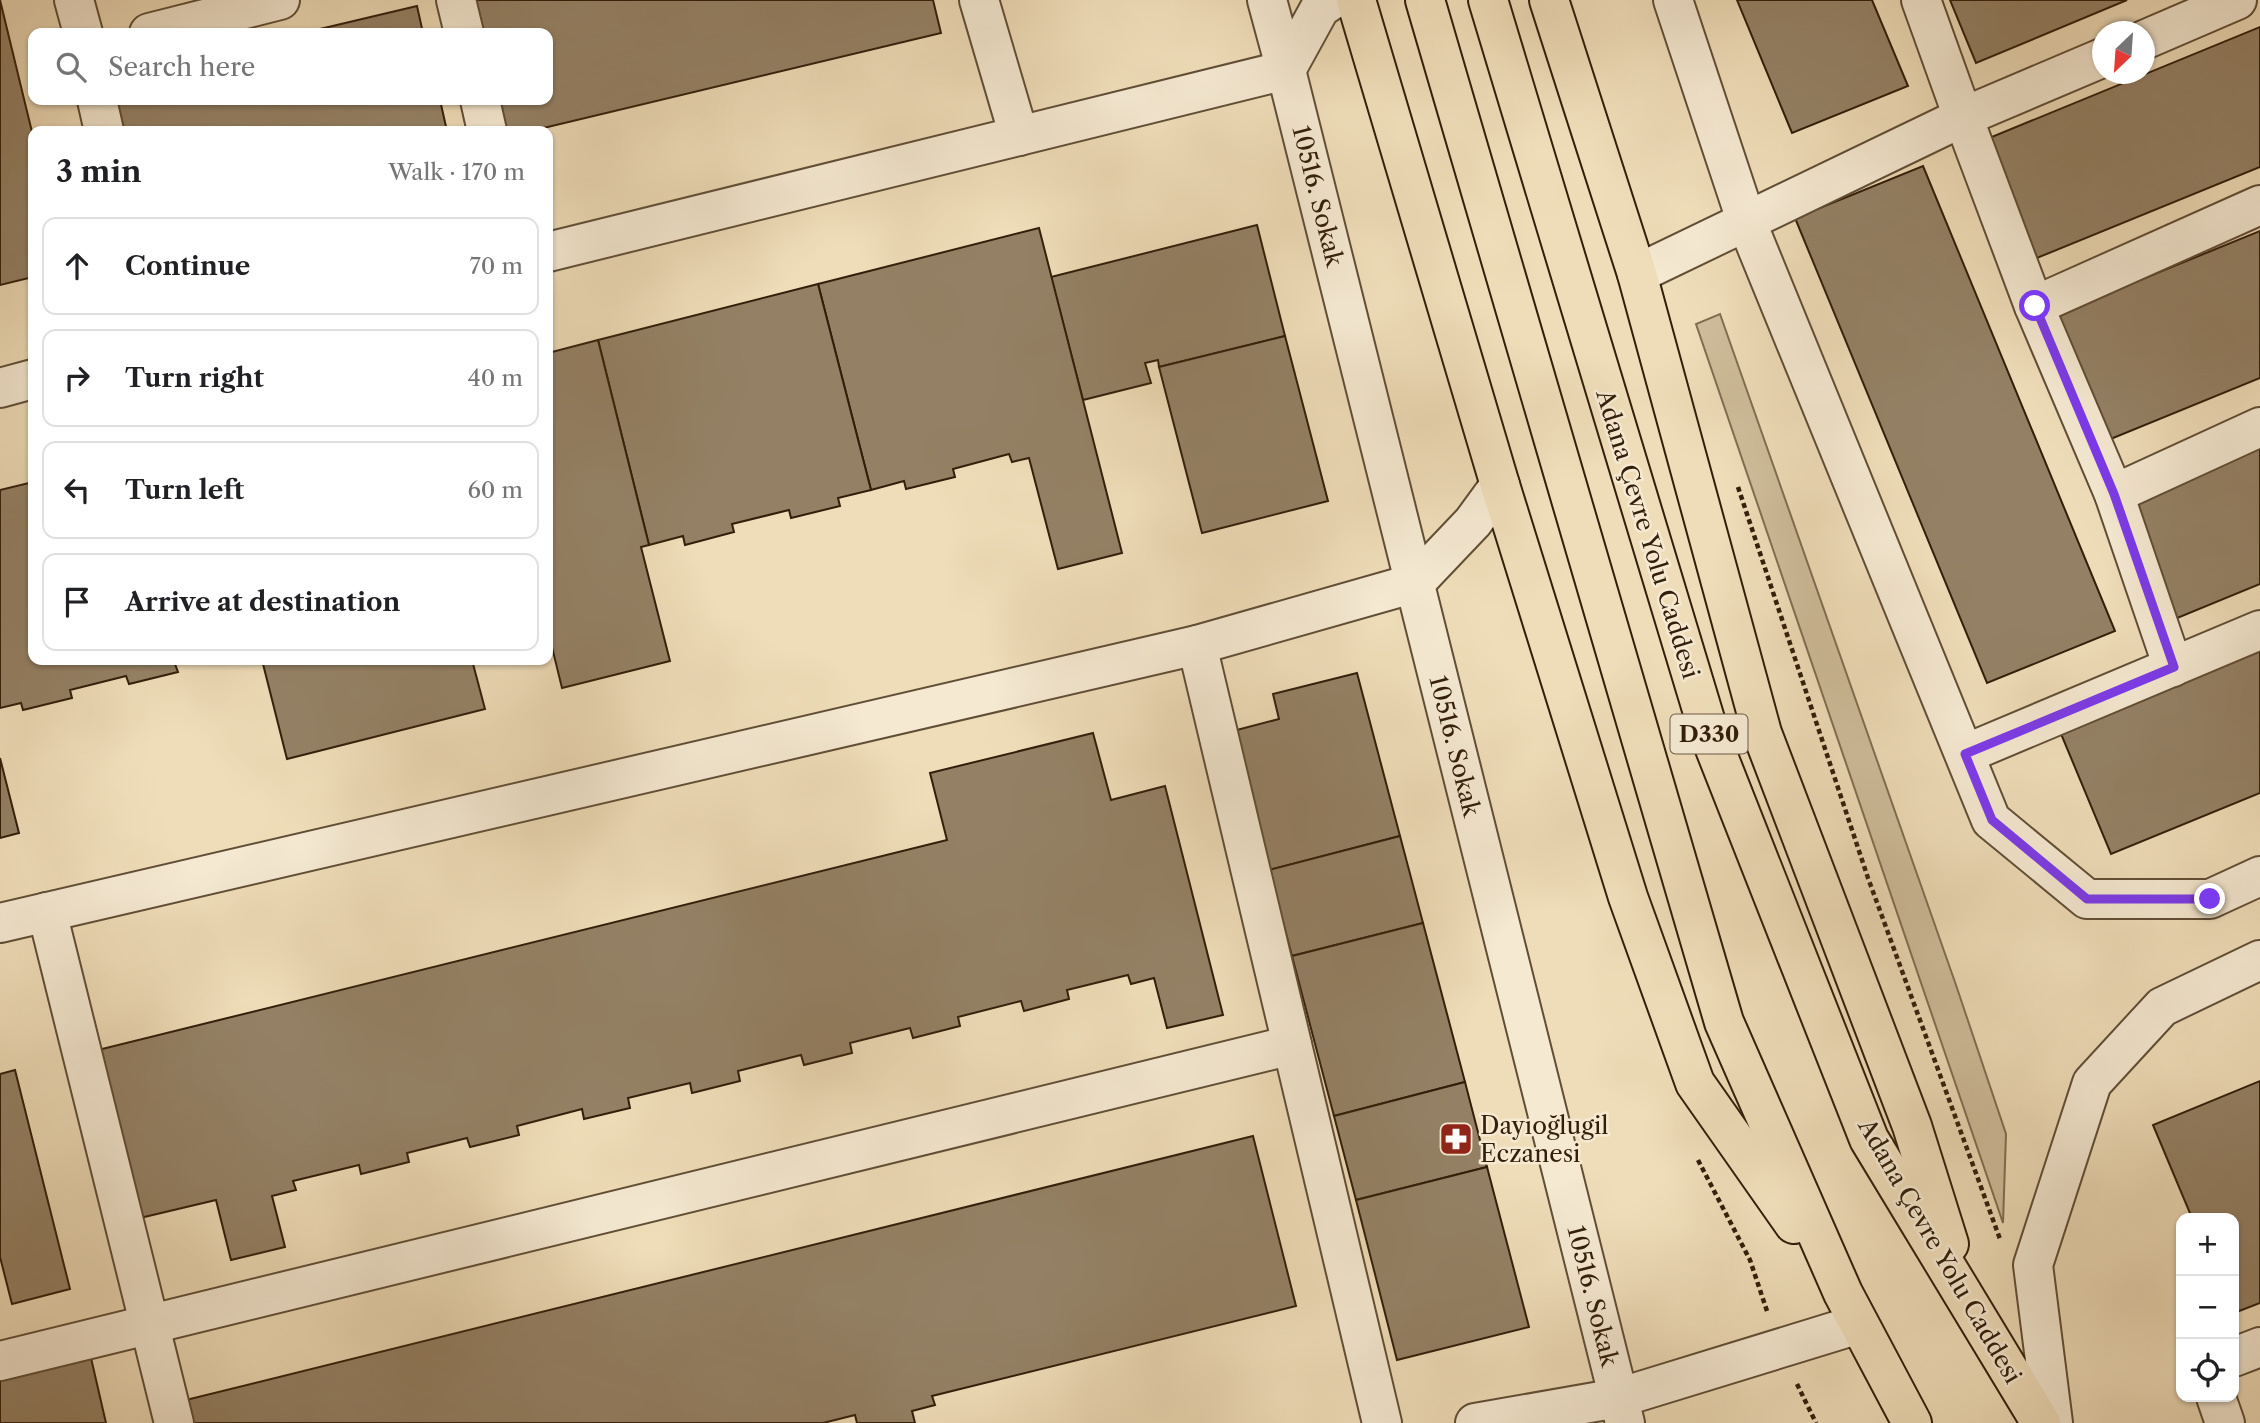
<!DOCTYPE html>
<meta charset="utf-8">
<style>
:root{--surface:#fff;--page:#f2f2f2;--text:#202124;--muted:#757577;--line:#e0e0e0}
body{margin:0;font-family:"Libre Caslon Text",serif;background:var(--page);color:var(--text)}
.controls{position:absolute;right:21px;bottom:21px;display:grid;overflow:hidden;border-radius:14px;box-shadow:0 2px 5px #0004}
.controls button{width:63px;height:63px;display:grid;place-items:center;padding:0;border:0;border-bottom:2px solid var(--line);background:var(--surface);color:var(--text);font:35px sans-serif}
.compass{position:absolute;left:2092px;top:21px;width:63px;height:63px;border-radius:50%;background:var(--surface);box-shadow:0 2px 5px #0004;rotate:205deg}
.stop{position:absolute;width:21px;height:21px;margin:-16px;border:5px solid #7c3aed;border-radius:50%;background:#fff}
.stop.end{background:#7c3aed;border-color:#fff;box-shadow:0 2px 7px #0008}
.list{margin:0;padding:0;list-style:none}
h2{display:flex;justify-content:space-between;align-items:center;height:91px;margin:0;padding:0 28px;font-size:30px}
h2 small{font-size:23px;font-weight:400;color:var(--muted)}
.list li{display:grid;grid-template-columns:46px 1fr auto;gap:21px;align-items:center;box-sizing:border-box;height:98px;margin:0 14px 14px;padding:0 14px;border:2px solid var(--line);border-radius:14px}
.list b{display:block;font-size:26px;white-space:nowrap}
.list em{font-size:23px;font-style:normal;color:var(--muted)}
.icon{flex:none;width:38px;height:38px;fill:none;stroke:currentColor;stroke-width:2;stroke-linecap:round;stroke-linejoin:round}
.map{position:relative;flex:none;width:2260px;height:1423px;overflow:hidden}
.search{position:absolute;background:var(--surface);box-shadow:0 2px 5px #0004;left:28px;top:28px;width:525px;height:77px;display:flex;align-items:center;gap:18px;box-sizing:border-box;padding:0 24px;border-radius:14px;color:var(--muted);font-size:26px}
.panel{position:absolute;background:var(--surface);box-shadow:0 2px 5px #0004;left:28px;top:126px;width:525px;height:539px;border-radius:14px}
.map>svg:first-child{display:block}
.green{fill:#cfbd9b;stroke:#806e52;stroke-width:2}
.building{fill:#948165;stroke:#321e0a;stroke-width:2}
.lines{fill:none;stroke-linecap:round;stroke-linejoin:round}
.street-casing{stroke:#614e36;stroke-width:42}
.highway-casing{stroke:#321e0a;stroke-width:42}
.path{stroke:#321e0a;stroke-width:4.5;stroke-dasharray:5 3.5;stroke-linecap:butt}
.street{stroke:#f5e9d2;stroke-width:38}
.highway{stroke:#efddb9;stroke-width:38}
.route{stroke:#7c3aed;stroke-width:9}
.labels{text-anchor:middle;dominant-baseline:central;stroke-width:5;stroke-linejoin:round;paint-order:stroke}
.shield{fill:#f5e9d2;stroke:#6c5b46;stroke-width:2}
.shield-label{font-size:23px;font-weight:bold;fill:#321e0a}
.street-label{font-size:24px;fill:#321e0a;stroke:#f5e9d2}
.poi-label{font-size:24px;fill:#321e0a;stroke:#f5e9d2;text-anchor:start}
</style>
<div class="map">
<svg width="2260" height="1423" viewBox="0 0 2260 1423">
<rect width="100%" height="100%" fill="#efddb9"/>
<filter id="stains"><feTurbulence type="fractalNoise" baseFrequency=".00286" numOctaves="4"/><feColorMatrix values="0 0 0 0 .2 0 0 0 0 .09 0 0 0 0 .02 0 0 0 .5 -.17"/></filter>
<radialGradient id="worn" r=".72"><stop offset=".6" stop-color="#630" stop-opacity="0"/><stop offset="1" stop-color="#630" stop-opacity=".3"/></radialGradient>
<path class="green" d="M 1720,314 L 1956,985 L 2006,1134 L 2003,1223 L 1696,324 Z"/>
<g class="building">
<path d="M 0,0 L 33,136 L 33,277 L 0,285 Z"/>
<path d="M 463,0 L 933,0 L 941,33 L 531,131 L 495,131 L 487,100 L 548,100 L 548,33 L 471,33 Z"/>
<path d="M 1737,0 L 1872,0 L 1908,86 L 1792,133 Z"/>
<path d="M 1950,0 L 2127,0 L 1976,63 Z"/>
<path d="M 417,6 L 423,33 L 303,33 Z"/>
<path d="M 2260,27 L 2260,167 L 2027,262 L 1977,143 Z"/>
<path d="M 108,100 L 440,100 L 447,131 L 116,131 Z"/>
<path d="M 1923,166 L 2115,631 L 1987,683 L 1795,218 Z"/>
<path d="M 1257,225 L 1285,336 L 1159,367 L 1158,360 L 1145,363 L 1151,383 L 1083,400 L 1051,277 Z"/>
<path d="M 1039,228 L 1122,553 L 1058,569 L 1029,458 L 1012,462 L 1009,454 L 953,469 L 955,477 L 906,489 L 904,481 L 871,490 L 818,284 Z"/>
<path d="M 2260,231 L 2260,378 L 2101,443 L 2049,317 Z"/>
<path d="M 818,284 L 871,490 L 838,498 L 840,506 L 791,518 L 789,510 L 732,524 L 734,532 L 685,545 L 683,536 L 649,545 L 598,340 Z"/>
<path d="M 1285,336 L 1328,501 L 1202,533 L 1159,367 Z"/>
<path d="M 598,340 L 649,545 L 641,547 L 670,661 L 562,688 L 548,631 L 548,353 Z"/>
<path d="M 2260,439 L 2260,584 L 2170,621 L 2119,497 Z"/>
<path d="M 33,482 L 33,660 L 191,660 L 175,664 L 178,672 L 129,684 L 126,676 L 70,690 L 72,698 L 23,710 L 21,703 L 0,708 L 0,490 Z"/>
<path d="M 2260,648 L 2260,793 L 2111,854 L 2059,729 Z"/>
<path d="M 262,660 L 472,660 L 485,709 L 287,759 Z"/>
<path d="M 1357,673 L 1400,836 L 1269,870 L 1233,731 L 1279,719 L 1273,694 Z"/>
<path d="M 1093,733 L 1111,800 L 1165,786 L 1223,1015 L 1167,1028 L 1154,978 L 1131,984 L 1128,975 L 1067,990 L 1069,999 L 1024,1011 L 1021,1001 L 958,1017 L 960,1026 L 913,1038 L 910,1028 L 850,1043 L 852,1053 L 804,1065 L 801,1055 L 738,1071 L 740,1081 L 692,1093 L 690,1083 L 628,1098 L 630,1108 L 584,1119 L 582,1109 L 517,1126 L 519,1135 L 470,1147 L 467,1138 L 407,1153 L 409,1162 L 361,1174 L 359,1165 L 293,1181 L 296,1190 L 272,1196 L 285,1247 L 231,1260 L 216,1200 L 140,1218 L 98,1050 L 947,840 L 930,773 Z"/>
<path d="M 0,758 L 19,833 L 0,838 Z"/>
<path d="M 1400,836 L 1423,923 L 1292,956 L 1269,870 Z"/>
<path d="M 1423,923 L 1465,1082 L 1334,1116 L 1292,956 Z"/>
<path d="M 15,1070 L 70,1289 L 12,1304 L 0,1257 L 0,1074 Z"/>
<path d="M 2260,1081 L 2260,1303 L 2234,1313 L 2234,1218 L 2192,1218 L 2153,1125 Z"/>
<path d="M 1465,1082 L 1487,1167 L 1356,1200 L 1334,1116 Z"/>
<path d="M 1253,1136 L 1296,1306 L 932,1396 L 935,1405 L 912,1411 L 915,1423 L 857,1423 L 855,1415 L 823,1423 L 191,1423 L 186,1400 Z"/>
<path d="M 1487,1167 L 1529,1327 L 1397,1360 L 1356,1200 Z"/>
<path d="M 91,1358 L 106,1423 L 0,1423 L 0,1380 Z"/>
</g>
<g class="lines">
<defs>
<g id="street">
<path d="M 74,0 L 83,33"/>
<path d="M 456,0 L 464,33"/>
<path d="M 979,0 L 1019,136"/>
<path d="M 1267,0 L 1286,70 L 1320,8 L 1332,0"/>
<path d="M 1673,0 L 1747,223 L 1991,820 L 2087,899 L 2210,899 L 2260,876"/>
<path d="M 1921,0 L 1963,117 L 2034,306 L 2114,494 L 2173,667"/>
<path d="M 149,33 L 280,0"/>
<path d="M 2144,40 L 2237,0"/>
<path d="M 97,100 L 104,131"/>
<path d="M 480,100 L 487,131"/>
<path d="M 548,252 L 1286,70 L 1625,1423"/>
<path d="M 1637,274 L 1963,117 L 2102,58"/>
<path d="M 2034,306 L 2260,205"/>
<path d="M 0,388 L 33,379"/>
<path d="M 2114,494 L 2260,427"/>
<path d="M 1197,645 L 1382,1423"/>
<path d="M 1965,754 L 2260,630"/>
<path d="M 47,912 L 174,1423"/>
<path d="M 0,923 L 1197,645 L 1415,583 L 1473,522 L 1500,485"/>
<path d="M 2234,1357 L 2260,1347"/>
<path d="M 0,1361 L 1292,1045"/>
<path d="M 2216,1397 L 2225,1423"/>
<path d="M 1475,1423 L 1618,1398 L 1859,1324"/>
<path d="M 2053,1423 L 2033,1265 L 2092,1083 L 2162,1007 L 2260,960"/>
</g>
<g id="highway">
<path d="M 1356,0 L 1500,485 L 1628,897 L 1695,1083 L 1794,1224"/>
<path d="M 1425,0 L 1724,1022 L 1843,1293 L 1912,1423"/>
<path d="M 1488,0 L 1710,736 L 1869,1139 L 2041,1423"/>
<path d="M 1549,0 L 1637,274 L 1762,733 L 1912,1126 L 1949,1244"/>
</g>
</defs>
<use href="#street" class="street-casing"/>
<use href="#highway" class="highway-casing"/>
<g class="path">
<path d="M 1738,487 L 1868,878 L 2000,1239"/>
<path d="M 1698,1160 L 1750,1260 L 1767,1311"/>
<path d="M 1797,1384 L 1816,1423"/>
</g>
<use href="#street" class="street"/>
<use href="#highway" class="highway"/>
</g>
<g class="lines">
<path class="route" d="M 2035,306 L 2114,494 L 2174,667 L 1965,754 L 1992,820 L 2087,899 L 2210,899"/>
</g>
<defs>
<symbol id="pharmacy-square" viewBox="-11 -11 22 22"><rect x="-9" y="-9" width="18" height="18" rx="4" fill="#8f2418" stroke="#f5e9d2"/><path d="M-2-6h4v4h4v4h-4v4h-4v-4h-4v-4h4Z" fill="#fff"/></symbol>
</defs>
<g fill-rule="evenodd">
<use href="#pharmacy-square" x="1437" y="1120" width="38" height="38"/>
</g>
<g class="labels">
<rect class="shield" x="1670.5" y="714.5" width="77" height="39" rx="5"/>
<g class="shield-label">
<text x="1709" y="734">D330</text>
</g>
<g class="street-label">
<text transform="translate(1318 196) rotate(76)">10516. Sokak</text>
<text transform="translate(1648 534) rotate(73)">Adana Çevre Yolu Caddesi</text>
<text transform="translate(1455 746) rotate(76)">10516. Sokak</text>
<text transform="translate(1940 1251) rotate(60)">Adana Çevre Yolu Caddesi</text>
<text transform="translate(1593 1296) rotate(76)">10516. Sokak</text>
</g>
<g class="poi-label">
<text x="1480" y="1125">Dayıoğlugil<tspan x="1480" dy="28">Eczanesi</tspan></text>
</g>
</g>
<rect width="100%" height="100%" filter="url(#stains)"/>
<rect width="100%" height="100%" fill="url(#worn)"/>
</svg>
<div class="controls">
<button>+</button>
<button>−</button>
<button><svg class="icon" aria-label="locate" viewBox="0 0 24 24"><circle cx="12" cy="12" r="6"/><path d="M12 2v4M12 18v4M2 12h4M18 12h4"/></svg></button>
</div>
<svg class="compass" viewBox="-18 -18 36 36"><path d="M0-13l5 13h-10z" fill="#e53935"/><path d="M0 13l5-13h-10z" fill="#757577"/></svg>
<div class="stop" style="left:2035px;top:306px"></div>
<div class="stop end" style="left:2210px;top:899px"></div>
<div class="search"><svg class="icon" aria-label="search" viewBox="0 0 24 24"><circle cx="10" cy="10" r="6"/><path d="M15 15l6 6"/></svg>Search here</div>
<section class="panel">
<h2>3 min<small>Walk · 170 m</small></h2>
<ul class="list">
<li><svg class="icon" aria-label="ahead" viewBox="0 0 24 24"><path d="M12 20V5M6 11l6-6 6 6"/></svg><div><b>Continue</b></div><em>70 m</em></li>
<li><svg class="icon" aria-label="right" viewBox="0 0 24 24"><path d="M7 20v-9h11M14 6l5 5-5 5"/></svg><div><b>Turn right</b></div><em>40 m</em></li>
<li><svg class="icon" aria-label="left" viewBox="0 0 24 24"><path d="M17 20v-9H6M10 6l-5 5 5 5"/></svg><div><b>Turn left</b></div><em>60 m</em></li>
<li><svg class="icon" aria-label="arrive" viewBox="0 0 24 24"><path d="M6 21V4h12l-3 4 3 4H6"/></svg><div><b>Arrive at destination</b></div></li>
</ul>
</section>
</div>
